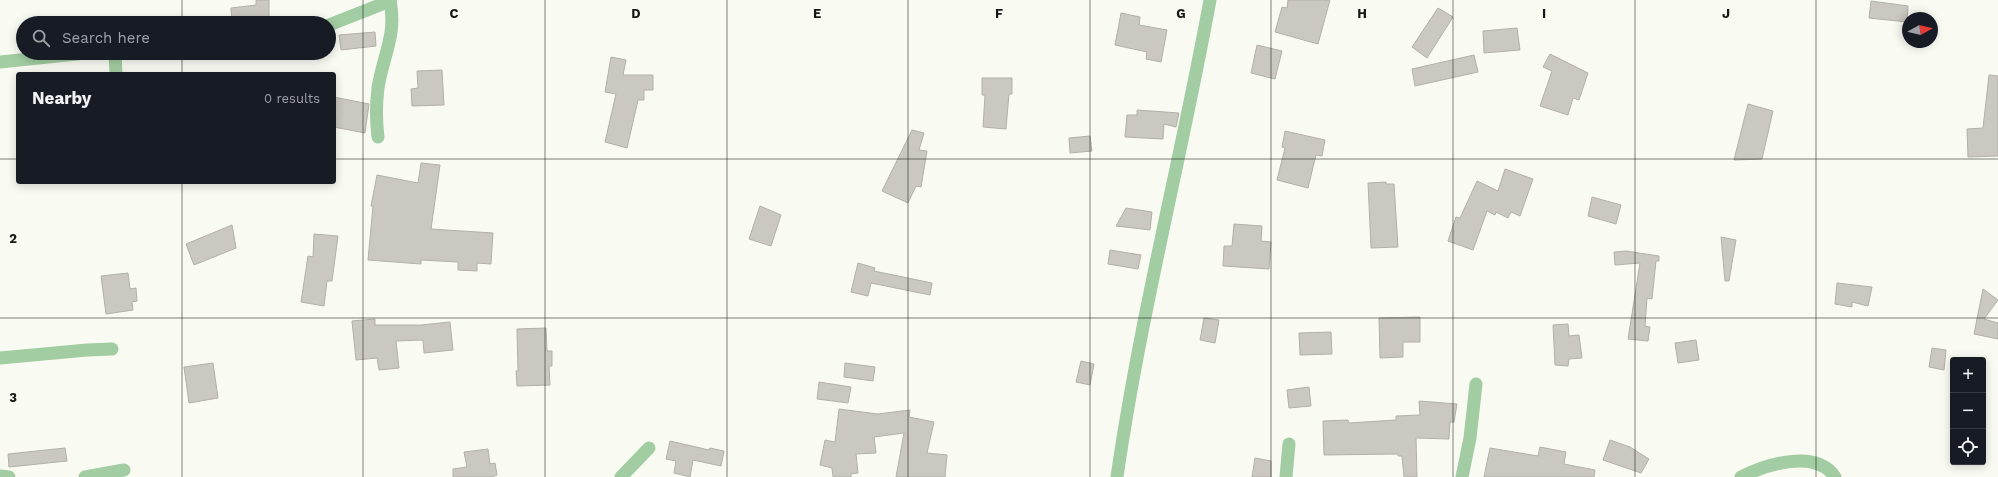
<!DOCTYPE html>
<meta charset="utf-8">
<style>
:root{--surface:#171b24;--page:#20242c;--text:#f1f3f6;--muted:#9ea1a6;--line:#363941}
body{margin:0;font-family:"Work Sans",sans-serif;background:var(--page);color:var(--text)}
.controls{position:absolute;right:12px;bottom:12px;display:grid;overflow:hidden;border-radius:4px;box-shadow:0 2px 10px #0003}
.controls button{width:36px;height:36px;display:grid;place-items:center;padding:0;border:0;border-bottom:1px solid var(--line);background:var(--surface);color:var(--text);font:20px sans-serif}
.compass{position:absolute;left:1902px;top:12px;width:36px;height:36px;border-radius:50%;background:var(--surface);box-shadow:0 2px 10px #0003;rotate:82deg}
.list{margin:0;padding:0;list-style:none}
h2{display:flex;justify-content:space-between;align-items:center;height:52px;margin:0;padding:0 16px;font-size:17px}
h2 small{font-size:13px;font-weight:400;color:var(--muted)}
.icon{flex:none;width:22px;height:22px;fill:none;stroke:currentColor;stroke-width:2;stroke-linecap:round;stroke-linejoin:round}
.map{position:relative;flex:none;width:1998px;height:477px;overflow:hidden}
.search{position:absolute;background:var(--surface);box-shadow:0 2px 10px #0003;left:16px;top:16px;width:320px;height:44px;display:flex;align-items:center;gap:10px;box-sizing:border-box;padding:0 14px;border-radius:22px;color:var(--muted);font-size:15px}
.panel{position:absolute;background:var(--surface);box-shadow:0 2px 10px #0003;left:16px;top:72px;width:320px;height:112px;border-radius:4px}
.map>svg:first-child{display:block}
.building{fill:#cbc8c1;stroke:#b3b0a9}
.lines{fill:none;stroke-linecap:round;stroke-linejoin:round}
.street{stroke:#a2cca1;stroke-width:13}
.grid{fill:none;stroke:#161714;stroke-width:1;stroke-opacity:0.55}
.grid-label{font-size:13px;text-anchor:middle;font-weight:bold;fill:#161714;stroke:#f9fbf3;stroke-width:3;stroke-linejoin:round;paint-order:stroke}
</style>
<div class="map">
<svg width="1998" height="477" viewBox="0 0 1998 477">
<rect width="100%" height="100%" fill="#f9fbf3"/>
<g class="building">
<path d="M 256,0 L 269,0 L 269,23 L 232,23 L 231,8 L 256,5 Z"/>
<path d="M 1288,0 L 1330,0 L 1318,44 L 1275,32 L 1282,7 L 1287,8 Z"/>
<path d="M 1871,1 L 1908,6 L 1907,22 L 1869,18 Z"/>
<path d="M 1438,8 L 1453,17 L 1427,58 L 1412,47 Z"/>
<path d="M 1121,13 L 1140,17 L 1139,25 L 1167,30 L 1161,62 L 1146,59 L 1147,52 L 1115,45 Z"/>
<path d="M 1517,28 L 1520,50 L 1484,53 L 1483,31 Z"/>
<path d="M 375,32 L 376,46 L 341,50 L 339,35 Z"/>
<path d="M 1257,45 L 1282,51 L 1275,79 L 1251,73 Z"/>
<path d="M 1550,54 L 1588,73 L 1579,100 L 1573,98 L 1568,115 L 1540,106 L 1552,71 L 1543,67 Z"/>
<path d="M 1474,55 L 1478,72 L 1415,86 L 1412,69 Z"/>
<path d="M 611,57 L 626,60 L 623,75 L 653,75 L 653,90 L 644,90 L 644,100 L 638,100 L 627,148 L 605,142 L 616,94 L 605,92 Z"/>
<path d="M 442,70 L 444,105 L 412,106 L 411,89 L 418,88 L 417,71 Z"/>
<path d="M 1989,75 L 1998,76 L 1998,156 L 1968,157 L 1967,129 L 1983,128 Z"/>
<path d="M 982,78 L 1012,78 L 1012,94 L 1009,94 L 1006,129 L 983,127 L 985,95 L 982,95 Z"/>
<path d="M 334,97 L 369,104 L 365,133 L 334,127 L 336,117 L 334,116 Z"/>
<path d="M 1748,104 L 1773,111 L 1762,159 L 1734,160 Z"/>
<path d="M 1137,110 L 1179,113 L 1176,127 L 1164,124 L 1163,139 L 1125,137 L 1127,115 L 1137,115 Z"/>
<path d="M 912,130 L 924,133 L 919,150 L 927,151 L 921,187 L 916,186 L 908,203 L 882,191 Z"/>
<path d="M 1285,131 L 1325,140 L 1322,156 L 1316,155 L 1308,188 L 1277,180 L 1285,148 L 1282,147 Z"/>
<path d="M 1090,136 L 1092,151 L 1070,153 L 1069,138 Z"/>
<path d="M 421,163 L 440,165 L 431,229 L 493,233 L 491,264 L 477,263 L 477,271 L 458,270 L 458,262 L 421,260 L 421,264 L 368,260 L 373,206 L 371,206 L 377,175 L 418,183 Z"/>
<path d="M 1505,169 L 1533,179 L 1520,216 L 1511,212 L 1508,218 L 1496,212 L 1495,215 L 1487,211 L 1473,250 L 1448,241 L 1456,217 L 1460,218 L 1477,181 L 1498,191 Z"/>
<path d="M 1386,182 L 1386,184 L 1394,184 L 1398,247 L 1371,248 L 1368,183 Z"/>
<path d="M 1592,197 L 1621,205 L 1616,224 L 1588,216 Z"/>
<path d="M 760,206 L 781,215 L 771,246 L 749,239 Z"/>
<path d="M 1126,208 L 1152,212 L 1150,230 L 1116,226 Z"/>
<path d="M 1234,224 L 1262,226 L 1261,241 L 1271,242 L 1269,269 L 1223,266 L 1224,246 L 1232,246 Z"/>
<path d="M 232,225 L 236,248 L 194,265 L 186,244 Z"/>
<path d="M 314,234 L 338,236 L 332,281 L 327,281 L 324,306 L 301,302 L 308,256 L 313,257 Z"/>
<path d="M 1721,237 L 1736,240 L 1729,281 L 1725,281 Z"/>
<path d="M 1110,250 L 1141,255 L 1138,269 L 1108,264 Z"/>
<path d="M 1626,251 L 1659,256 L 1659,261 L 1656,261 L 1652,299 L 1647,298 L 1645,326 L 1650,327 L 1648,341 L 1628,339 L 1640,263 L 1615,265 L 1614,252 Z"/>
<path d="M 858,263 L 875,268 L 874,271 L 932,283 L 930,295 L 871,283 L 868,296 L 851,292 Z"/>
<path d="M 128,273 L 130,289 L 136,288 L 137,301 L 132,302 L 133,310 L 106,314 L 101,276 Z"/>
<path d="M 1837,283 L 1872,287 L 1868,306 L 1852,302 L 1852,307 L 1835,304 Z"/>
<path d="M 1983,289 L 1998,300 L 1984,319 L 1998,323 L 1998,339 L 1974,334 Z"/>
<path d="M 1420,317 L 1420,342 L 1403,342 L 1403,357 L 1380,358 L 1379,318 Z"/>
<path d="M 1204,318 L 1219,320 L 1215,343 L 1200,340 Z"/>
<path d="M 375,319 L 375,325 L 421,325 L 450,322 L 453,350 L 424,353 L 423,340 L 396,341 L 399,368 L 379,370 L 377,358 L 356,360 L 352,321 Z"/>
<path d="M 1568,324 L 1569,336 L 1579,335 L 1582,358 L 1569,359 L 1568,366 L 1555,365 L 1553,325 Z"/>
<path d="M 546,328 L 547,351 L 552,351 L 552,366 L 549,366 L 550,385 L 517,386 L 516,371 L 518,371 L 517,329 Z"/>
<path d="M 1331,332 L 1332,354 L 1300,355 L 1299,333 Z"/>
<path d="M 1696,340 L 1699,360 L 1678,363 L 1675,343 Z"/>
<path d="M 1932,348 L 1946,350 L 1944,370 L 1929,367 Z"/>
<path d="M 1081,361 L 1094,364 L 1090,385 L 1076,382 Z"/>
<path d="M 213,363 L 218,398 L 189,403 L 184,367 Z"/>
<path d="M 845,363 L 875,367 L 873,381 L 844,377 Z"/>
<path d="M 819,382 L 851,387 L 848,403 L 817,399 Z"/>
<path d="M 1309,387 L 1311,406 L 1289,408 L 1287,390 Z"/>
<path d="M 1419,401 L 1457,404 L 1454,422 L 1450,422 L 1449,439 L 1416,438 L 1417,477 L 1404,477 L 1402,456 L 1398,456 L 1398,454 L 1324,455 L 1323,421 L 1348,420 L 1349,423 L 1396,420 L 1396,416 L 1420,415 Z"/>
<path d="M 839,409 L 878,414 L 910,410 L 909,417 L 934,422 L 927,453 L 947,455 L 945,477 L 896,477 L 904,433 L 874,437 L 876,453 L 856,454 L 858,473 L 851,474 L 851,477 L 833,477 L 832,468 L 820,465 L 825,440 L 835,442 Z"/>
<path d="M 1610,440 L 1630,447 L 1649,459 L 1641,473 L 1603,460 Z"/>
<path d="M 670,441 L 709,450 L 710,448 L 724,451 L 721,466 L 693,460 L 690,477 L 674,473 L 676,461 L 666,459 Z"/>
<path d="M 1540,447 L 1566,452 L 1564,464 L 1595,470 L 1594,477 L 1484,477 L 1490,448 L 1538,456 Z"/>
<path d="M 65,448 L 67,461 L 9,467 L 8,454 Z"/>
<path d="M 488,449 L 490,464 L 495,463 L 497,475 L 492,477 L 453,477 L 453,469 L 467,467 L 464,452 Z"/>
<path d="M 1255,458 L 1271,461 L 1271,477 L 1252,477 Z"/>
</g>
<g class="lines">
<g class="street">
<path d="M 329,25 L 390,1"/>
<path d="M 115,53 L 116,74"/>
<path d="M 0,62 L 86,53"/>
<path d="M 378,137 C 376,121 376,104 378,88 C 383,55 397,36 390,0"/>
<path d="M 0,358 L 87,350 L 112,349"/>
<path d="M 0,476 L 9,477"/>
<path d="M 85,477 L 124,470"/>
<path d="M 621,477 L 649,448"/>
<path d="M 1117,477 C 1140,317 1181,159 1210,0"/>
<path d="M 1286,477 L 1289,444"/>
<path d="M 1462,477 L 1470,438 L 1476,384"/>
<path d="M 1741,477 C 1765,465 1816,448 1835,477"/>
</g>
</g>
<path class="grid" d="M 182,0 L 182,23M 363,0 L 363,477M 545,0 L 545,477M 727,0 L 727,477M 908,0 L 908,477M 1090,0 L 1090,477M 1271,0 L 1271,477M 1453,0 L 1453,477M 1635,0 L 1635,477M 1816,0 L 1816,477M 182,53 L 182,74M 0,159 L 18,159M 334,159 L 1998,159M 182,182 L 182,477M 0,318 L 1998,318"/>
<g class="grid-label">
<text x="454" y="18">C</text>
<text x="636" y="18">D</text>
<text x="817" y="18">E</text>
<text x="999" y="18">F</text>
<text x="1181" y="18">G</text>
<text x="1362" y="18">H</text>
<text x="1544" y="18">I</text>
<text x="1726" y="18">J</text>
<text x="13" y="243">2</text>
<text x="13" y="402">3</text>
</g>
</svg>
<div class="controls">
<button>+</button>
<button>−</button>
<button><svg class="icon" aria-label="locate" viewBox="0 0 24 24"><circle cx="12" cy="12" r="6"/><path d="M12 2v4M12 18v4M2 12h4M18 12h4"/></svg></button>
</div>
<svg class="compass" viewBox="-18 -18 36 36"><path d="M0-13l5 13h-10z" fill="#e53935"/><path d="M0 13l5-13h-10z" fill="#9ea1a6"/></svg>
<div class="search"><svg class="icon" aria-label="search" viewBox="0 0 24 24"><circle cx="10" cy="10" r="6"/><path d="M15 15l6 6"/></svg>Search here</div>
<section class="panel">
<h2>Nearby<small>0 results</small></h2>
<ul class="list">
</ul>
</section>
</div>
